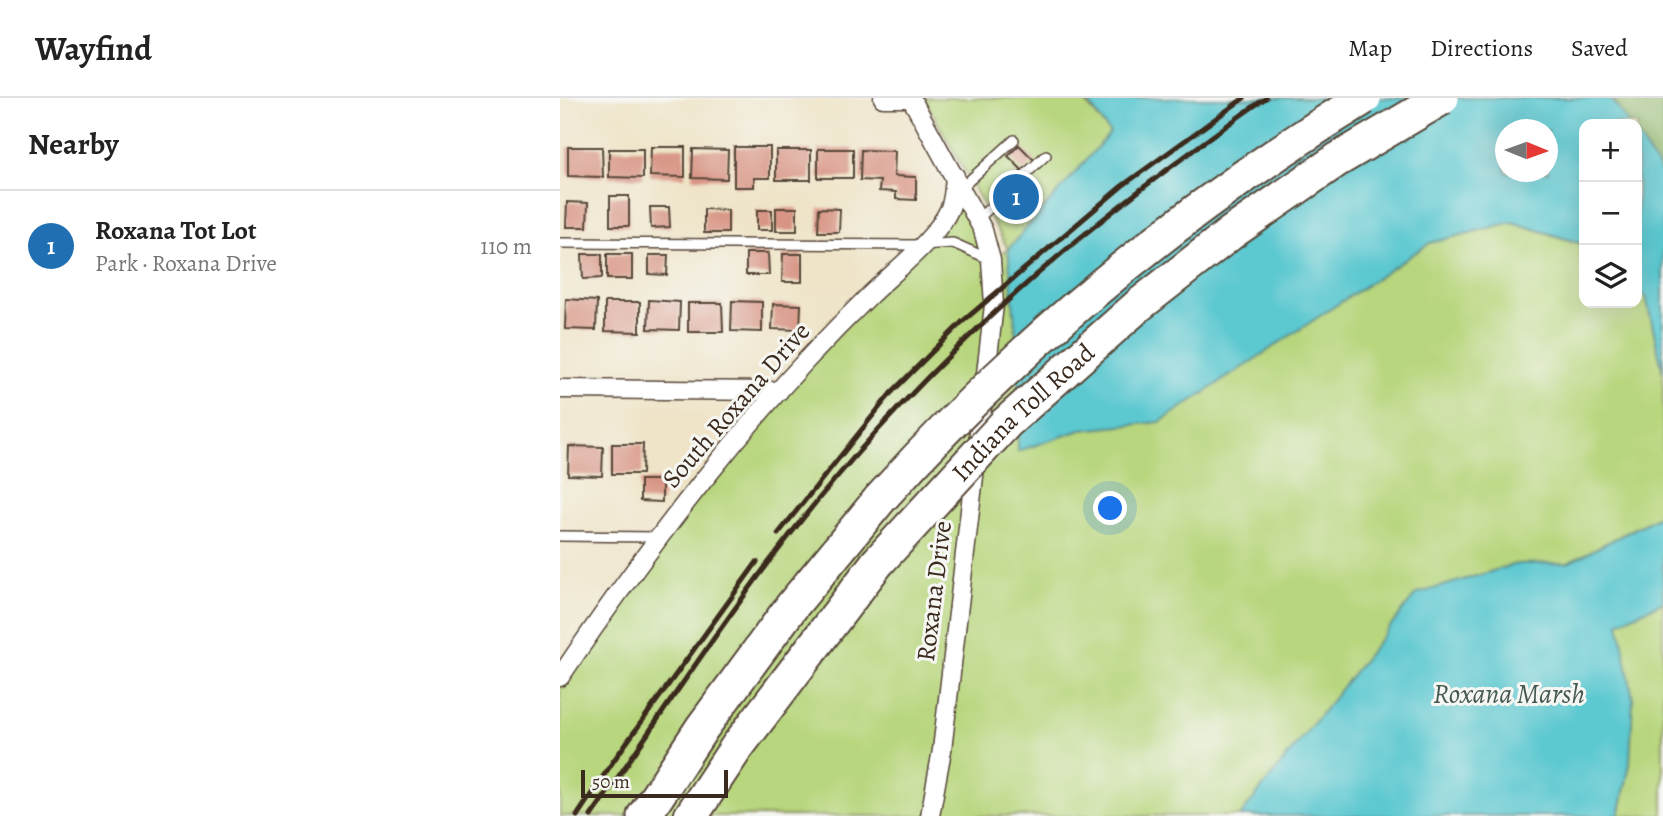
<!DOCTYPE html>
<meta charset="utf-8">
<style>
:root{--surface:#fff;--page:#f2f2f2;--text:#222;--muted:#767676;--line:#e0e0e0;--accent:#1f6fb2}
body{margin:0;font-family:Alegreya,serif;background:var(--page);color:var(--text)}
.controls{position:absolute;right:21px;top:21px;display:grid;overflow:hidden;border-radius:14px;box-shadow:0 7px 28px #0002}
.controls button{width:63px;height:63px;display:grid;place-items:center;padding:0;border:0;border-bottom:2px solid var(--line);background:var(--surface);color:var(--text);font:35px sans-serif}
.compass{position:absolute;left:935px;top:21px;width:63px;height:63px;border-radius:50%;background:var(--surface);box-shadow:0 7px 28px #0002;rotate:91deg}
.scale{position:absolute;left:21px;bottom:18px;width:147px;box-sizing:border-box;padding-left:7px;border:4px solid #3b2a1e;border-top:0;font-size:19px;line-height:24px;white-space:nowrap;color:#3b2a1e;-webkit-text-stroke:5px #f6f6f2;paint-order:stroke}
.you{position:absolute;left:551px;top:411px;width:24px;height:24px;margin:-18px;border:5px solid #fff;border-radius:50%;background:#1a73e8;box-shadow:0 0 0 10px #1a73e833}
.badge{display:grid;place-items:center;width:46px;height:46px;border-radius:50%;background:var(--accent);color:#fff;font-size:23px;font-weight:700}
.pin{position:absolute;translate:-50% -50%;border:4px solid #fff;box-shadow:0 2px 7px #0006}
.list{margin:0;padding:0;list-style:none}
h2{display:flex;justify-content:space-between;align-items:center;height:91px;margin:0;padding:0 28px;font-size:30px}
h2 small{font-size:23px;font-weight:400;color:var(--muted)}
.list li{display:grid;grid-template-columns:46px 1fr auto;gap:21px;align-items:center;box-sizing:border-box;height:112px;padding:0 28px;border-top:2px solid var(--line)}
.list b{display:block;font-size:26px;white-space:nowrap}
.list p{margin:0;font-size:23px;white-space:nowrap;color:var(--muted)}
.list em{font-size:23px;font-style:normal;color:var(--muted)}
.icon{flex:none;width:38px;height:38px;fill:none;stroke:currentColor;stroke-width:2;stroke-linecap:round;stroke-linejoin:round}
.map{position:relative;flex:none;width:1103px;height:718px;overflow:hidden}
header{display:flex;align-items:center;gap:42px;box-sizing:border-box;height:98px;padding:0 35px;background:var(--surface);border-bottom:2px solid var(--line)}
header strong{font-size:33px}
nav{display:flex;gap:38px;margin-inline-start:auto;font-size:24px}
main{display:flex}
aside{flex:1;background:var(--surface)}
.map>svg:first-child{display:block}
.green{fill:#b8d67d;stroke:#7a804e;stroke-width:2}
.forest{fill:#92b76c;stroke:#667045;stroke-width:2}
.water{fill:#5bc8d0;stroke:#4b7977;stroke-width:2;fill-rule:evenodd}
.building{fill:#d89484}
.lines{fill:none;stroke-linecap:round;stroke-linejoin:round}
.service-casing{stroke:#564638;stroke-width:12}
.minor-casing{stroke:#564638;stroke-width:21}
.motorway-casing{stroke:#564638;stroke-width:37}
.service{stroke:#fff;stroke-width:9}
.minor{stroke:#fff;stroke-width:18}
.motorway{stroke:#fff;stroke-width:33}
.rail{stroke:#3b2a1e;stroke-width:5}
.motorway-bridge-casing{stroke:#564638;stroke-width:37;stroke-linecap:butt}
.motorway-bridge{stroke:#fff;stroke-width:33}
.labels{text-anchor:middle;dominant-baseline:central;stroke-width:6;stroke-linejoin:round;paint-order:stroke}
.street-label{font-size:26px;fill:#3b2a1e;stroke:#f6f6f2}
.water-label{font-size:28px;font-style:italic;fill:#455953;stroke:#f6f6f2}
</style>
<header>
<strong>Wayfind</strong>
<nav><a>Map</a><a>Directions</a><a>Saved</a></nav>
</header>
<main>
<aside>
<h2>Nearby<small></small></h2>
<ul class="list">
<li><span class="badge">1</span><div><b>Roxana Tot Lot</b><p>Park · Roxana Drive</p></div><em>110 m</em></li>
</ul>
</aside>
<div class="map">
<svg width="1103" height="718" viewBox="0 0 1103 718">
<rect width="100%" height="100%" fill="#f6f6f2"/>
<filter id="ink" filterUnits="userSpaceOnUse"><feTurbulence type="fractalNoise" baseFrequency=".0143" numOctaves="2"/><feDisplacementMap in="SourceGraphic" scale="14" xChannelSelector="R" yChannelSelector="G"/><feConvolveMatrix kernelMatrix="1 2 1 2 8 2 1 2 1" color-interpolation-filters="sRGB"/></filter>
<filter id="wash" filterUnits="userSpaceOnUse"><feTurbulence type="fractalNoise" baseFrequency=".00686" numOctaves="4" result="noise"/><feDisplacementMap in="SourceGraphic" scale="28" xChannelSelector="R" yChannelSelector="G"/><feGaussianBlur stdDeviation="1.57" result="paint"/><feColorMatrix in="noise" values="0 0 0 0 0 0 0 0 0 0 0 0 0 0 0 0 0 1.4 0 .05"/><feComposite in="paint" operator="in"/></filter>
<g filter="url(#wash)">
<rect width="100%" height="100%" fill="#efe4c8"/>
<g class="green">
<path d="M 364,0 L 522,0 L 550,35 L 869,145 L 952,124 L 1019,145 L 1024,149 L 1024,205 L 1077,205 L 1077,192 L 1086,199 L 1103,274 L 1103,416 L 1008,465 L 762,718 L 0,718 L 0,579 L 154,370 L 378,129 L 395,78 L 432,162 L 448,151 Z"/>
<path d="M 1103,504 L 1103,718 L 1001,718 L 1059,524 Z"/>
</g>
<path class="forest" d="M 1055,0 L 1103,0 L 1103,77 L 1077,37 L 1077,26 L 1069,26 L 1055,7 Z"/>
<g class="water">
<path d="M 525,0 L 1050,0 L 1069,26 L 1024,26 L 1024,149 L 1019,145 L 952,124 L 870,145 L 600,324 L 521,332 L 458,353 L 458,258 L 448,151 L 550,35 ZM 946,32 L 988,32 L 988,74 L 946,74 Z"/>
<path d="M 1077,37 L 1103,77 L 1103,274 L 1086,199 L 1077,192 Z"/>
<path d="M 1103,416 L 1103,504 L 1059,524 L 1073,601 L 1070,666 L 1059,718 L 680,718 L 856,496 L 956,466 L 1008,465 Z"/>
</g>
<g id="blocks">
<g class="building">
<path d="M 459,47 L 475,63 L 464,74 L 448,58 Z"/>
<path d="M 8,49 L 42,49 L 43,79 L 8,78 Z"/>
<path d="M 91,49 L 125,49 L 125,79 L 90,78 Z"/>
<path d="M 174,49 L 210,49 L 210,80 L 194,80 L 194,89 L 174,89 Z"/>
<path d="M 49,51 L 83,51 L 83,80 L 49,79 Z"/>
<path d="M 133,51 L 168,52 L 167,81 L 132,80 Z"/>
<rect x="258" y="51" width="35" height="29"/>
<rect x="216" y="52" width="35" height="30"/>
<path d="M 301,52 L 335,53 L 334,78 L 356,79 L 356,102 L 336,101 L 336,94 L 319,93 L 320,83 L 300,82 Z"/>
<rect x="50" y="98" width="19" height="30"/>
<path d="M 7,104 L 28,105 L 27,129 L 6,129 Z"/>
<path d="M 90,109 L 109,109 L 110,129 L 91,130 Z"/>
<rect x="216" y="110" width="21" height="23"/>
<path d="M 259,110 L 280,111 L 279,134 L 258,134 Z"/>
<path d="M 144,111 L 168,112 L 168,135 L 144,135 Z"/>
<rect x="197" y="112" width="15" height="20"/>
<path d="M 186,155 L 208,155 L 209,177 L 186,177 Z"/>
<path d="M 22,156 L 42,156 L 42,180 L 23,181 Z"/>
<rect x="47" y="156" width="25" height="25"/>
<path d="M 223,156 L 242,156 L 242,184 L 222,184 Z"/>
<path d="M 89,157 L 108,157 L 107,177 L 89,176 Z"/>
<path d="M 6,201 L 37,203 L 36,232 L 5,231 Z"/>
<path d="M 89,202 L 120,204 L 119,232 L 88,231 Z"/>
<path d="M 172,203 L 202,204 L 202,234 L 171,233 Z"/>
<path d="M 45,204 L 80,204 L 80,234 L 45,233 Z"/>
<path d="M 128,205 L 162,205 L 163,234 L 128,234 Z"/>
<path d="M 213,206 L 241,207 L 240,232 L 212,231 Z"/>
<path d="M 52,346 L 83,346 L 82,376 L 52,376 Z"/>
<path d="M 9,348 L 43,349 L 42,378 L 8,377 Z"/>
<path d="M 80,382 L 102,382 L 102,404 L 80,403 Z"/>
</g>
</g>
</g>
<g filter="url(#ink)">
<use href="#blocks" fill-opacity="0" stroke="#564638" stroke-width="2"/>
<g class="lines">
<defs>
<g id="service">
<path d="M 401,90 L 454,42"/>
<path d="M 418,121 L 486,57"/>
<path d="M 0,145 L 361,147 L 393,145 L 429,161"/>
<path d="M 0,438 L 98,439"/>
</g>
<g id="minor">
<path d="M 323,0 L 351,0"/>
<path d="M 351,0 L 423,132 L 431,162 L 434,207 L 382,652 L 370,718"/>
<path d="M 0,291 L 219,293"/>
<path d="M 0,579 C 91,444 191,313 308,199 C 333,174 376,142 390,110 C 394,100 394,89 395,78"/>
</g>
<g id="motorway">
<path d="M 84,718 L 142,630 L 232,508 L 320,401"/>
<path d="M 131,718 L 177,649 L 317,465"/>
</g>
</defs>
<use href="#service" class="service-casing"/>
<use href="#minor" class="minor-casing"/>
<use href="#motorway" class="motorway-casing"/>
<use href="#service" class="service"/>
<use href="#minor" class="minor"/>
<use href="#motorway" class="motorway"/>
<g class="rail">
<path d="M 218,436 L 331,295 L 402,224 L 562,88 L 684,0"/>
<path d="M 17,718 L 54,662 L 197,464"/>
<path d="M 31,718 C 111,604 186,486 276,380 C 376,261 495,154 620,62 C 649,41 677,19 706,0"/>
</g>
<defs>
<g id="motorway-bridge">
<path d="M 320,401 C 460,244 624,110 804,0"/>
<path id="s1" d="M 317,465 L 446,325 L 579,207 L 671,135 L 777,62 L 882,0"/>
</g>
</defs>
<use href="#motorway-bridge" class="motorway-bridge-casing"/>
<use href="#motorway-bridge" class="motorway-bridge"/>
</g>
</g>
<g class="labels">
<g class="street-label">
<text transform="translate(176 307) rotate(-49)">South Roxana Drive</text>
<text stroke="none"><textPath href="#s1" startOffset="210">Indiana Toll Road</textPath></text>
<text transform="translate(374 493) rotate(-83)">Roxana Drive</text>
</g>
<g class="water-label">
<text x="949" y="596">Roxana Marsh</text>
</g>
</g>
</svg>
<div class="controls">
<button>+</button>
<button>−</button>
<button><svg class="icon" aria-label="layers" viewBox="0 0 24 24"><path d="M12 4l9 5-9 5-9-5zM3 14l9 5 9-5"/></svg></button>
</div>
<svg class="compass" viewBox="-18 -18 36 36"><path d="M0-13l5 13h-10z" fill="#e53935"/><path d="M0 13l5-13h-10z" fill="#767676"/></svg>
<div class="scale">50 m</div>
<div class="you"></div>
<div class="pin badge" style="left:456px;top:99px">1</div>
</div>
</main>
